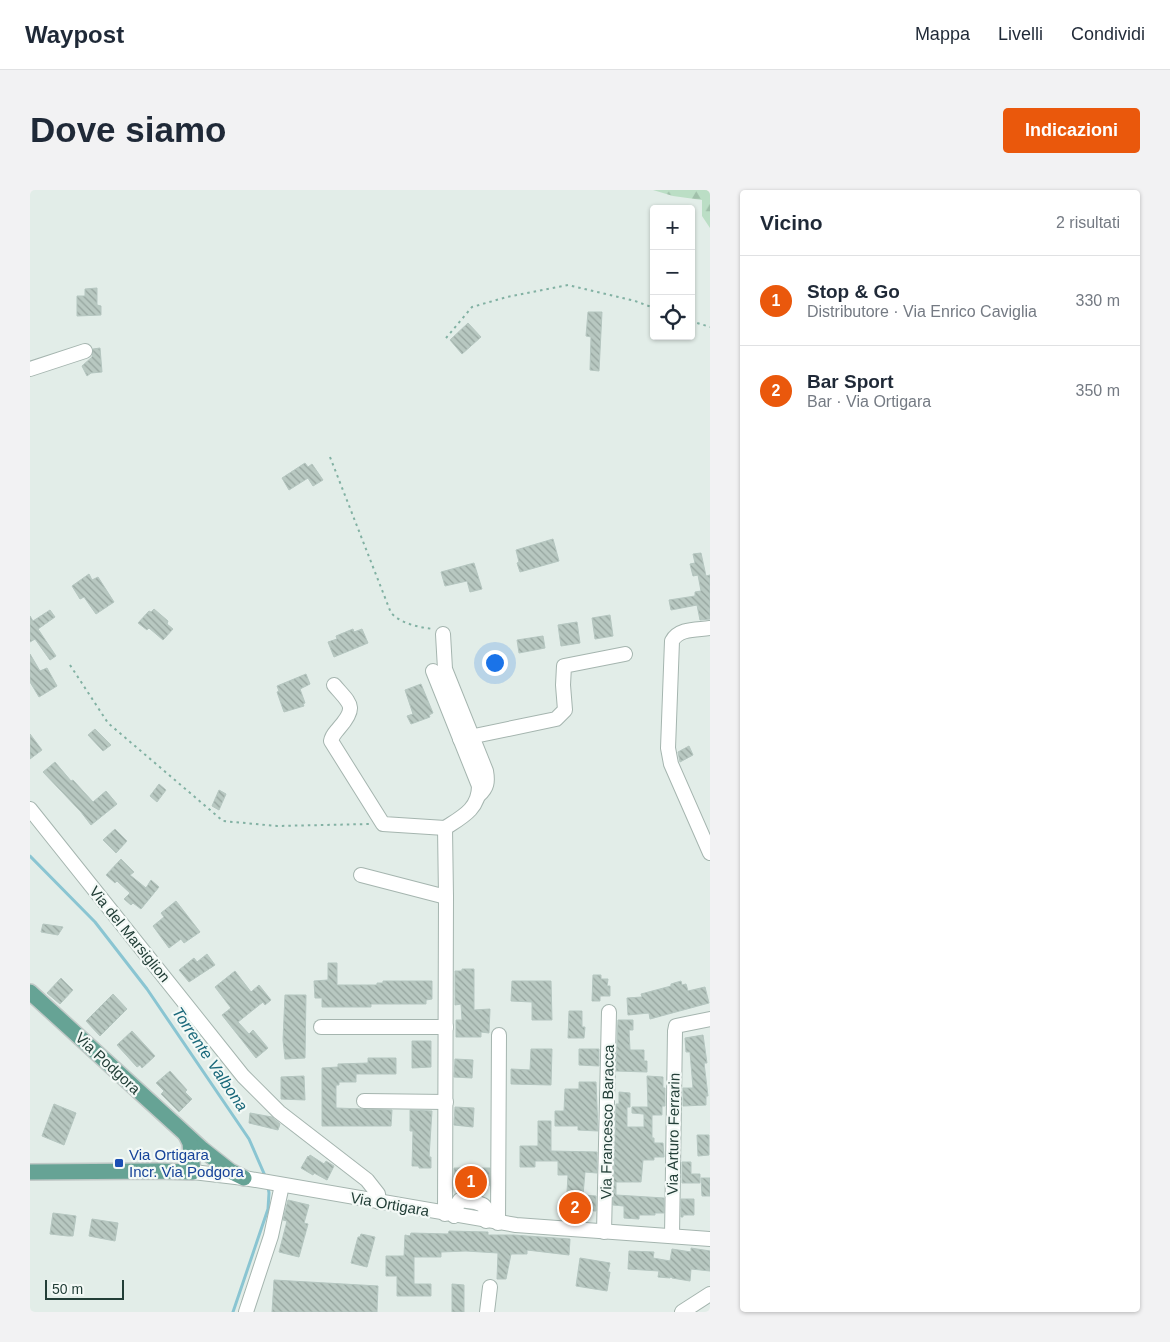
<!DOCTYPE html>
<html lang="it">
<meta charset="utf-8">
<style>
:root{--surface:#fff;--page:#f2f2f3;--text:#1f2937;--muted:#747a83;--line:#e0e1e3;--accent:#ea580c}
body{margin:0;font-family:Arial,sans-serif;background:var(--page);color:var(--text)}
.controls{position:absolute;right:15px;top:15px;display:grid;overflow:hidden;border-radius:5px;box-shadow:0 1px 4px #0004}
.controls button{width:45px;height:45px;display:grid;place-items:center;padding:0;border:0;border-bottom:1px solid var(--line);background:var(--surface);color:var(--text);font:25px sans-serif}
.scale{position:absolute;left:15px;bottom:12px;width:79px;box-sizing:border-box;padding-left:5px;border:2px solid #223e37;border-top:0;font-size:14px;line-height:18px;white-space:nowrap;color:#223e37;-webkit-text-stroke:4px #f3f9f6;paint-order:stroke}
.you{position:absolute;left:464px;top:472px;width:18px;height:18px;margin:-12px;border:4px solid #fff;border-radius:50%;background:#1a73e8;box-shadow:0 0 0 8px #1a73e833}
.badge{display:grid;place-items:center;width:32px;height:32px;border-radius:50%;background:var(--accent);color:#fff;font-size:16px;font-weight:700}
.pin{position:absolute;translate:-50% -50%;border:2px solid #fff;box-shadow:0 1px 5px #0006}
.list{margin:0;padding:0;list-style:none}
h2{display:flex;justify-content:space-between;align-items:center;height:65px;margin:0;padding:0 20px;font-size:21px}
h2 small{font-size:16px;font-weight:400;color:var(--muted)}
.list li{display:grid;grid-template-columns:32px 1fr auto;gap:15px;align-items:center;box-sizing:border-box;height:90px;padding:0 20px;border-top:1px solid var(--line)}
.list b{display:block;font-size:19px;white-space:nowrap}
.list p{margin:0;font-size:16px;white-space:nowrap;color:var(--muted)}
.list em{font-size:16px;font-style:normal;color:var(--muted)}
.icon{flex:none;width:28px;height:28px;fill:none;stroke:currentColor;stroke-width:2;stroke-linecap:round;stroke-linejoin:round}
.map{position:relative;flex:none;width:680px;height:1122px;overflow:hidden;border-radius:5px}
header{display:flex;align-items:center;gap:30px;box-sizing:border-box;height:70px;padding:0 25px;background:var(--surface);border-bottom:1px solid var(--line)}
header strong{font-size:24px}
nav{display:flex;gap:28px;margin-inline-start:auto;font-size:18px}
.intro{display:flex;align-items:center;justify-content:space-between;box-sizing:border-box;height:120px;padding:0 30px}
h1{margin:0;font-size:35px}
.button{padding:12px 22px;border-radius:5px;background:var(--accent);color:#fff;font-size:18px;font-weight:700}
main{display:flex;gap:30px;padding:0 30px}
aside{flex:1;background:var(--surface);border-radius:5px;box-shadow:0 1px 4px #0004}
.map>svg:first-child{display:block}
.forest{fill:url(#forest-firs)}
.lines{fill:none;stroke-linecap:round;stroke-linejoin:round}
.stream{stroke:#8ac5d2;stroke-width:3}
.building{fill:url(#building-back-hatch);stroke:#b5c6c0}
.minor-casing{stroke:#a5b5af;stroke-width:16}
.major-casing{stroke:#c1c9c7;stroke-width:18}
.path{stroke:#82b1a3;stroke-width:2;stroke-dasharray:2.5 4;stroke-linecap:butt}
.minor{stroke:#fff;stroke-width:14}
.major{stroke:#66a395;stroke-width:15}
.transit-dot{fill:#1a4fb4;stroke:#f3f9f6;stroke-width:2}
.labels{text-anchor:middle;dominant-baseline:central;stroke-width:4.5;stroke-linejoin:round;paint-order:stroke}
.street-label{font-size:15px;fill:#223e37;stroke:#f3f9f6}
.transit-label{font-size:15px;fill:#164399;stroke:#f3f9f6;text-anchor:start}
.water-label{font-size:16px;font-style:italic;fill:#1b697b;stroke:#f3f9f6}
</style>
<header>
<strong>Waypost</strong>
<nav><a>Mappa</a><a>Livelli</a><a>Condividi</a></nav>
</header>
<div class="intro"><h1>Dove siamo</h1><a class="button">Indicazioni</a></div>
<main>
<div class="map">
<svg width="680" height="1122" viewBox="0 0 680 1122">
<defs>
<pattern id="forest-firs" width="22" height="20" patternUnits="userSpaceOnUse" patternTransform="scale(1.25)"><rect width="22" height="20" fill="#bbdec5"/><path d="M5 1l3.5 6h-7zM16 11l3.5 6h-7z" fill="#a0c0aa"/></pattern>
<pattern id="building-back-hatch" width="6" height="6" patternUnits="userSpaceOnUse" patternTransform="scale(1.25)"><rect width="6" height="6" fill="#b8c8c1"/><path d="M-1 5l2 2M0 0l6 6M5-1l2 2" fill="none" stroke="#95a49e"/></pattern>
</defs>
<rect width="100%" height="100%" fill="#e2ede8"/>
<path class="forest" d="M 623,0 L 680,0 L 680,38 L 672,26 L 672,10 L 643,6 Z"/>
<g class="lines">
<g class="stream">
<path d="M 0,666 L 65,732 L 117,799 L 219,949 L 236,988"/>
<path d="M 203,1122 L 238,1019 L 239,1003 L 238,997"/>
</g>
</g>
<g class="building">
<path d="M 67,98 L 67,115 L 71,116 L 71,125 L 47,126 L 47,106 L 55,106 L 55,99 Z"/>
<path d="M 558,122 L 572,122 L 569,181 L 560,180 L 561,147 L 556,146 Z"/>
<path d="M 438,133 L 451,147 L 432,164 L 420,150 Z"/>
<path d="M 70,158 L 72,182 L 61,183 L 57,186 L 52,176 L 62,167 L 63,159 Z"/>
<path d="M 275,273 L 278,277 L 282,274 L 293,290 L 283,296 L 278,288 L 259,300 L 252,288 Z"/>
<path d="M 523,349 L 529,371 L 490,382 L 487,373 L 489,372 L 486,360 Z"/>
<path d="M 671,363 L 676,386 L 680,385 L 680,429 L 670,430 L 667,415 L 641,420 L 639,410 L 665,406 L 665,402 L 671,401 L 668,385 L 663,386 L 660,374 L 665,373 L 663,364 Z"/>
<path d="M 444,373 L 452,399 L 440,402 L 437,391 L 415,396 L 411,382 Z"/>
<path d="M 59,384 L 62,390 L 68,387 L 84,412 L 66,424 L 54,407 L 50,409 L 42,396 Z"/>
<path d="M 124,419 L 138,431 L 137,434 L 143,439 L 133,450 L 119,438 L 117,440 L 108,433 L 119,421 L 121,422 Z"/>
<path d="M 20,420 L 25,427 L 8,439 L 26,466 L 20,470 L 5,449 L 0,452 L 0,426 L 3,431 Z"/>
<path d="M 580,425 L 583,446 L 565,449 L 562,428 Z"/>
<path d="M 547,432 L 550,453 L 531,456 L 528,435 Z"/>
<path d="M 323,439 L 324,442 L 332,439 L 338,453 L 304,467 L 298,452 L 307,449 L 306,446 Z"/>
<path d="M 513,446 L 515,458 L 489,463 L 487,450 Z"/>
<path d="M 0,464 L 10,481 L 17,478 L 27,496 L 9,507 L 0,492 Z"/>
<path d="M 276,484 L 280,494 L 270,499 L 275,513 L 273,514 L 274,516 L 254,522 L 247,502 L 249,501 L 247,496 Z"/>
<path d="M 391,494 L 403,523 L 399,525 L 400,527 L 381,534 L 377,526 L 383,524 L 375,500 Z"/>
<path d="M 65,539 L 81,555 L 73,561 L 58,545 Z"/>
<path d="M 0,544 L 12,560 L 0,569 Z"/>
<path d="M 659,556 L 663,565 L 650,572 L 648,562 Z"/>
<path d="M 25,572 L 41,591 L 43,590 L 63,612 L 76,601 L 87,614 L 61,635 L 51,622 L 13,582 Z"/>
<path d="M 129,594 L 136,600 L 127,612 L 120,606 Z"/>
<path d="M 189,600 L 196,604 L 189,620 L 182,616 Z"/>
<path d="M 85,639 L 97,651 L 86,663 L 73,650 Z"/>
<path d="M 91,669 L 104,682 L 100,685 L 116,698 L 121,690 L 129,697 L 111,719 L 103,713 L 101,715 L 94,709 L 100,703 L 87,691 L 85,693 L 76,685 Z"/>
<path d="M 146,711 L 170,742 L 154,753 L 151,749 L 139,758 L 123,736 L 134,727 L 131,723 Z"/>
<path d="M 13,734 L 33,737 L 28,745 L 11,742 Z"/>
<path d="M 177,764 L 185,775 L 159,792 L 149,780 L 164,768 L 167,772 Z"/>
<path d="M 298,773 L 307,773 L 307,795 L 347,795 L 347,793 L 353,793 L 353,791 L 402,791 L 402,809 L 396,810 L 396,814 L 341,814 L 341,817 L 292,817 L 292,808 L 285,808 L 284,791 L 298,790 Z"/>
<path d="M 432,779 L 444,779 L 444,820 L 460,819 L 459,843 L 451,842 L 451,847 L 426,847 L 426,830 L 432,830 L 431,814 L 425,815 L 425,781 L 432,781 Z"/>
<path d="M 205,781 L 221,802 L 229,795 L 241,810 L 235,815 L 233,812 L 208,832 L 219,844 L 223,840 L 238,858 L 226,868 L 192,825 L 201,818 L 185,797 Z"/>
<path d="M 563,785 L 571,785 L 571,789 L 578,789 L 577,796 L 580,796 L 580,806 L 570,806 L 570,811 L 562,811 Z"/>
<path d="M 31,788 L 43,800 L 30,814 L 17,803 Z"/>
<path d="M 482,791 L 521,791 L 522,830 L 502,830 L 502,812 L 481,811 Z"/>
<path d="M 651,791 L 652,795 L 656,794 L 658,801 L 675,797 L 679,813 L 620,829 L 619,823 L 598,825 L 597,808 L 612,807 L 611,804 L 641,796 L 641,794 Z"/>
<path d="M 83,804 L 97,819 L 70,846 L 56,831 Z"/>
<path d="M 255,805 L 276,805 L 275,868 L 255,869 L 253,850 Z"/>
<path d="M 539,821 L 552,821 L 552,837 L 555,837 L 554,848 L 538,848 Z"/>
<path d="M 588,830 L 603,830 L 603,840 L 599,840 L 600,860 L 614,860 L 614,871 L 617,871 L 617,882 L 586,881 Z"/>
<path d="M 102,841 L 125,866 L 112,878 L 110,875 L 107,877 L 87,855 Z"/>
<path d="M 673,845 L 677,873 L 674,873 L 678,906 L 676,906 L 676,915 L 653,916 L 653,898 L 663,898 L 660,862 L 656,862 L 655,848 Z"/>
<path d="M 382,851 L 401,851 L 401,877 L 382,878 Z"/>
<path d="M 501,859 L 522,859 L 521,895 L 481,894 L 481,879 L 500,880 Z"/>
<path d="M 549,859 L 569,859 L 569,876 L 549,875 Z"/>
<path d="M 338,868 L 366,868 L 366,884 L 326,884 L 326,892 L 309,892 L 309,895 L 306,895 L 306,918 L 362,920 L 361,936 L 292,936 L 292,878 L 308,877 L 308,874 L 338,873 Z"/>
<path d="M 425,869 L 443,870 L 442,888 L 424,887 Z"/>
<path d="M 140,881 L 157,900 L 155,902 L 162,909 L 149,922 L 131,904 L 134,901 L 126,893 Z"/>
<path d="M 274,886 L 275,910 L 251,909 L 251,887 Z"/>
<path d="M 617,886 L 633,887 L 633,898 L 635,898 L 635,916 L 632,916 L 632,925 L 622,925 L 622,948 L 624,948 L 624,953 L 633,953 L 634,967 L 624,967 L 624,970 L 613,970 L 611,992 L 586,992 L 586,1005 L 634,1008 L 634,1023 L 625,1023 L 625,1025 L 609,1025 L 609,1029 L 594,1028 L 594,1016 L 583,1015 L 586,914 L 589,914 L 589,902 L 600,903 L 600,917 L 597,917 L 597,937 L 614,937 L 614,924 L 602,923 L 602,917 L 618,917 Z"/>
<path d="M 549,892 L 566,892 L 568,941 L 548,940 L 548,936 L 525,936 L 525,921 L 534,921 L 535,899 L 549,899 Z"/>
<path d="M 24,914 L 46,923 L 34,955 L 12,946 Z"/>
<path d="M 425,917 L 444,918 L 443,937 L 424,935 Z"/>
<path d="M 380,920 L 402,921 L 399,967 L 401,967 L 401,978 L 389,978 L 389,976 L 382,976 L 383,941 L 380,941 Z"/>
<path d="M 220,923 L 242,927 L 250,934 L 248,940 L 219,933 Z"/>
<path d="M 508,931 L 521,931 L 521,961 L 567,962 L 567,983 L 555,982 L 553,1005 L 566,1006 L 566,1021 L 536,1020 L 538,985 L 528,985 L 528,971 L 505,971 L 505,977 L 490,977 L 490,956 L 508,956 Z"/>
<path d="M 667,945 L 679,945 L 679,965 L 668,966 Z"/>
<path d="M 280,965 L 294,974 L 296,971 L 304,976 L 297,990 L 284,983 L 283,985 L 271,978 L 278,966 L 279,967 Z"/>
<path d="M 652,972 L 661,972 L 661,984 L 670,984 L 670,993 L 652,993 Z"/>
<path d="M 424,978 L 460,978 L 459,996 L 447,996 L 446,1003 L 436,1002 L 437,996 L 424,996 Z"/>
<path d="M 671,988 L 680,988 L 680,1006 L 672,1006 Z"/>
<path d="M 651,1009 L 664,1009 L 664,1025 L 653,1025 L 653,1027 L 651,1027 Z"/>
<path d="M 258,1010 L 279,1015 L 274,1033 L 278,1034 L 269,1067 L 249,1062 L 257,1031 L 253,1030 Z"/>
<path d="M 23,1023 L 46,1026 L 43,1046 L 38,1046 L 20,1044 Z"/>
<path d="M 62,1029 L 88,1033 L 85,1051 L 59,1046 Z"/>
<path d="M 419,1041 L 458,1042 L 458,1045 L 483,1045 L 540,1049 L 539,1065 L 497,1060 L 497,1064 L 481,1064 L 476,1089 L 467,1089 L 468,1063 L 436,1061 L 411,1062 L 411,1067 L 384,1067 L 384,1094 L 401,1094 L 401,1106 L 367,1106 L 367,1086 L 356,1086 L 356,1066 L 374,1066 L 375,1045 L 380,1046 L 381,1043 L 418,1044 Z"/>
<path d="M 331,1044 L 345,1047 L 337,1077 L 321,1073 L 328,1047 L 330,1047 Z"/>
<path d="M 661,1058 L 680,1061 L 680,1081 L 661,1079 L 660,1091 L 642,1088 L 641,1086 L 640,1088 L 628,1087 L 629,1081 L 598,1079 L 599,1061 L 624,1062 L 623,1068 L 640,1071 L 642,1059 L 661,1062 Z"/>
<path d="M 550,1068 L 580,1073 L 578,1082 L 580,1082 L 577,1101 L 546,1096 Z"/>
<path d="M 244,1090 L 348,1096 L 347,1122 L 242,1122 Z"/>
<path d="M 422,1094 L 434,1095 L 434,1122 L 422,1122 Z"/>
</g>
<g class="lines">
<defs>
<g id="minor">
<path d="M 0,179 L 55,161"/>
<path d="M 680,438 C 667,440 649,438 642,451 L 638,558 L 641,574 L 680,663"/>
<path d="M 413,444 L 415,479 L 456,581 C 458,592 457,598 449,605"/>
<path d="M 403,481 L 449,596 C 449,619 432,627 415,638 L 416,707 L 415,1024"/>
<path d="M 304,495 C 320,514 328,516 309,538 C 305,543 302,545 301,551 L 353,634 L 415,638"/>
<path d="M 430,549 L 526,529 L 535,520 L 533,495 L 534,476 L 595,464"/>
<path d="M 0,619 L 213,886 L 249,922 L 337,990 L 348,1004 L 349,1012"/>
<path d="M 331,685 L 416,707"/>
<path d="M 291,837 L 416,837"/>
<path d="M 334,911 L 416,912"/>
<path d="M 163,982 L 214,988 L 486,1035 L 680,1049"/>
<path d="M 424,1026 L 428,1013 L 430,1010 L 445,1012 L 453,1015 L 455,1017 L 456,1031"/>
<path d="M 468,1033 L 469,845"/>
<path d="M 574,1042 L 579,822"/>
<path d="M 642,1046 L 645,841 L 646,836 L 680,829"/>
<path d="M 216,1122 L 241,1046 L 252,995"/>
<path d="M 457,1122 L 460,1097"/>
<path d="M 652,1122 L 680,1104"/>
</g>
<g id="major">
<path d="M 0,802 L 172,959 L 200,981 L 214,988"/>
<path d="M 0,982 L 127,981 L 163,982 L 160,953 L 156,945"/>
</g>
</defs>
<use href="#minor" class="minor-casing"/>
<use href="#major" class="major-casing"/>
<g class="path">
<path d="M 661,131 L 680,137"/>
<path d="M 416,148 L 442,117 L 477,107 L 538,95 L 605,111 L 624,118"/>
<path d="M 300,267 L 361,423 C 372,434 388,437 403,439"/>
<path d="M 40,475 L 78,533 L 193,631 L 247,636 L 340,634"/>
</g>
<use href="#minor" class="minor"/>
<use href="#major" class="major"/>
</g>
<rect class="transit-dot" x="84" y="968" width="10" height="10" rx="2.5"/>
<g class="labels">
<g class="street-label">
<text transform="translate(100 744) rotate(51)">Via del Marsiglion</text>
<text transform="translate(78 873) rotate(43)">Via Podgora</text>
<text transform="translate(577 932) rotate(-89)">Via Francesco Baracca</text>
<text transform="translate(643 944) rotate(-89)">Via Arturo Ferrarin</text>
<text transform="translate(360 1014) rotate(10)">Via Ortigara</text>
</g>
<g class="transit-label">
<text x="99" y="964">Via Ortigara<tspan x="99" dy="17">Incr. Via Podgora</tspan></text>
</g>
<g class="water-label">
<text transform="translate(180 869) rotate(56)">Torrente Valbona</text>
</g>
</g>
</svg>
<div class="controls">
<button>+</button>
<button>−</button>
<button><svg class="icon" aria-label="locate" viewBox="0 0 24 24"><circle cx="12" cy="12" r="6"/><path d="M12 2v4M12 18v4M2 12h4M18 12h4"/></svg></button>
</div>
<div class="scale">50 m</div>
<div class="you"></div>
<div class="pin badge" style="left:441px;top:992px">1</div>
<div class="pin badge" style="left:545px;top:1018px">2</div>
</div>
<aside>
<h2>Vicino<small>2 risultati</small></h2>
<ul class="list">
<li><span class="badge">1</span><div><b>Stop &amp; Go</b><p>Distributore · Via Enrico Caviglia</p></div><em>330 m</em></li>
<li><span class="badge">2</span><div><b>Bar Sport</b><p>Bar · Via Ortigara</p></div><em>350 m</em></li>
</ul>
</aside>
</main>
